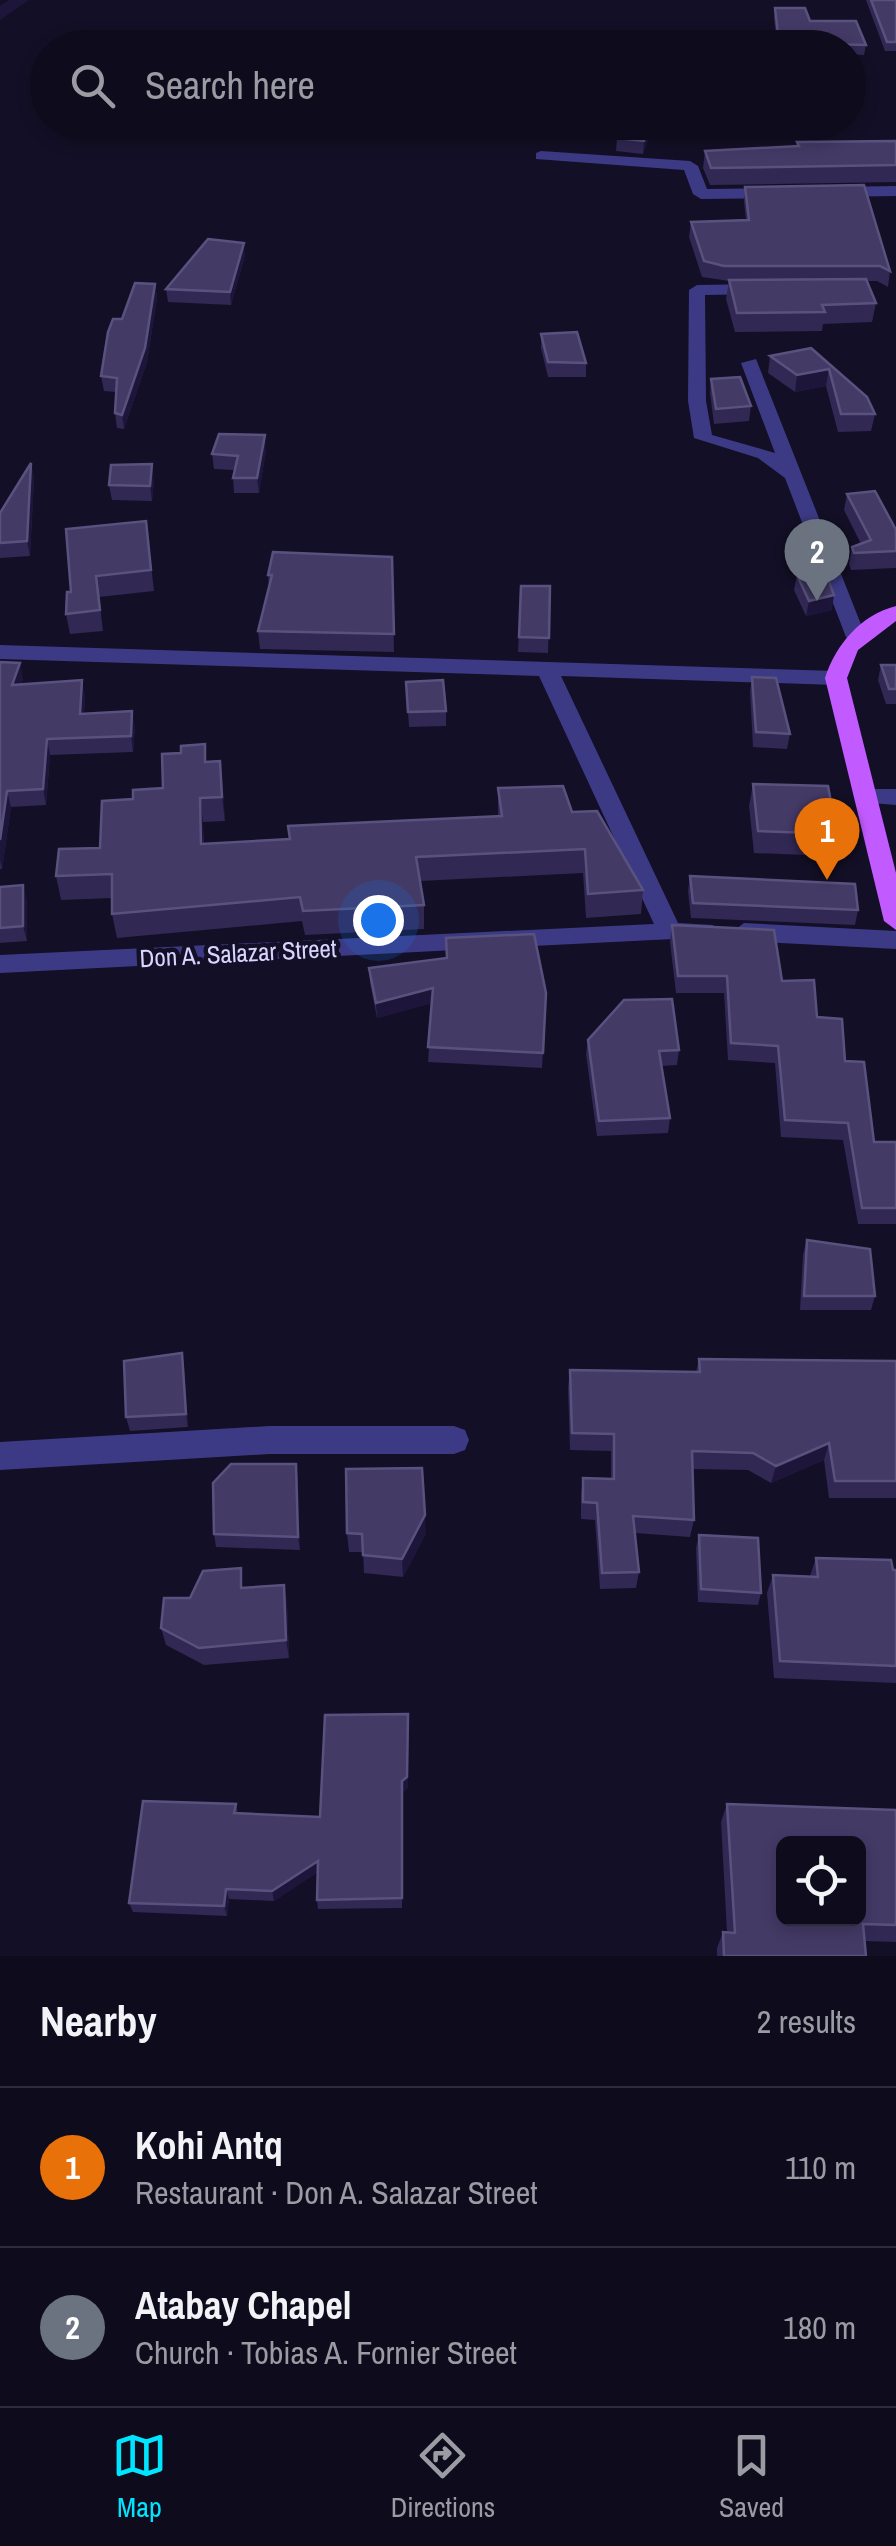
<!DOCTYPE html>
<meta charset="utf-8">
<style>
:root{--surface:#0e0b1c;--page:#171425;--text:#f1f3f6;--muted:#9b9ba3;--line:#2e2b3b;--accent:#00e5ff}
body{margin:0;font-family:"Archivo Narrow",sans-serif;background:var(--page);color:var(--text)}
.controls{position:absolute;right:30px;bottom:30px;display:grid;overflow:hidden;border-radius:15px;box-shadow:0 5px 15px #0003}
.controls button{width:90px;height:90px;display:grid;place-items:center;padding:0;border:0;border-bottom:2px solid var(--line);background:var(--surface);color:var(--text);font:50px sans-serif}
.you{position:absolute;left:378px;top:920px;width:35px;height:35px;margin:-25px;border:8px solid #fff;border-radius:50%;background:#1a73e8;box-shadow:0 0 0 15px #1a73e833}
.badge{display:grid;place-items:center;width:65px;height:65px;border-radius:50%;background:var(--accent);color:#fff;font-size:32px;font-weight:700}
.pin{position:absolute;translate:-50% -82px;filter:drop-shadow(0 2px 5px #0008)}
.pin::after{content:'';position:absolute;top:52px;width:35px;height:30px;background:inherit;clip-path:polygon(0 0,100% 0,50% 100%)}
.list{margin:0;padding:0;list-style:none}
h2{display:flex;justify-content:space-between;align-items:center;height:130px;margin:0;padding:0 40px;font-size:42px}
h2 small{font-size:32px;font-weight:400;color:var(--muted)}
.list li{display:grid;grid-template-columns:65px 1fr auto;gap:30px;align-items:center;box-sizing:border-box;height:160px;padding:0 40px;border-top:2px solid var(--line)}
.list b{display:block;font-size:38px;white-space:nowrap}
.list p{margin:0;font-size:32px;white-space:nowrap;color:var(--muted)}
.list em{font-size:32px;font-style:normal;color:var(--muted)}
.icon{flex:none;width:55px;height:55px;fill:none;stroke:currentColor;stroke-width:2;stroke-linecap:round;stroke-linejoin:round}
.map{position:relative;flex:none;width:896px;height:1956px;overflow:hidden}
.search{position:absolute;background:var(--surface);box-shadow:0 5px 15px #0003;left:30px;right:30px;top:30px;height:110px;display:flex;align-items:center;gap:25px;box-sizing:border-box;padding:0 35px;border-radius:55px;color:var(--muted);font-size:38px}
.sheet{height:450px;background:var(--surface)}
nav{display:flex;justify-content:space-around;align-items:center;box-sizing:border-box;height:140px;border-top:2px solid var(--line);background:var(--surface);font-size:28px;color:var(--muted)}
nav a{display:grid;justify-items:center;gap:5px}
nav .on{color:var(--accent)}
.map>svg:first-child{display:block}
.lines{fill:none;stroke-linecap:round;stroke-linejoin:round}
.street{fill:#3d3a85;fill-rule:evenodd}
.primary{fill:#c25bff;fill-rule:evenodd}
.wall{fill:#312854}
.shaded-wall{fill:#1d163a}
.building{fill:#433a66;stroke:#5a527e;stroke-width:2.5;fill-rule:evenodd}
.labels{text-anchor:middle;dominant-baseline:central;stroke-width:9;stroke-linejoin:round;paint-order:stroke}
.street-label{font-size:25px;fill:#d9d4ff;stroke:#130f26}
</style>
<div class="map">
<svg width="896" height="1956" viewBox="0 0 896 1956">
<rect width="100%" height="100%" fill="#130f26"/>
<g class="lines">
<g class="street">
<path d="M 541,151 L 690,161 L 698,166 L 707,189 L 776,188 L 784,193 L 776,198 L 701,199 L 693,194 L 684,170 L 536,159 L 536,153 Z"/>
<path d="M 896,186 L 896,196 L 831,197 L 823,192 L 831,187 Z"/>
<path d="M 697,285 L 762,284 L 770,289 L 762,294 L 705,295 L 706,401 L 712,435 L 775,453 L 741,363 L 756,359 L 866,637 L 863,642 L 856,643 L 846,637 L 785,478 L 758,458 L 694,438 L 688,401 L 689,290 Z"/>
<path d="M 0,645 L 836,671 L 847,678 L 836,685 L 561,676 L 678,923 L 713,925 L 716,931 L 713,937 L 0,973 L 0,955 L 654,924 L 539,676 L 0,659 Z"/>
<path d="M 867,789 L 896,789 L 896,805 L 859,802 L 856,797 Z"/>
<path d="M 744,923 L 896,931 L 896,949 L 744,941 L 732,932 Z"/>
<path d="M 269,1426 L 454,1426 L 465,1430 L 469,1440 L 465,1450 L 454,1454 L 269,1454 L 0,1470 L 0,1442 Z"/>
</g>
<path class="primary" d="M 896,606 L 896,621 L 858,650 L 847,678 L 896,873 L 896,930 L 884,921 L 825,678 C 836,644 861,615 896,606 Z"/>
</g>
<g class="wall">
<path d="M 866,0 L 896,0 L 896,51 L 885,51 Z"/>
<path d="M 775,8 L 810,21 L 866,45 L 864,55 L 848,54 L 848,48 L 777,48 L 774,17 Z"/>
<path d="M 627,122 L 652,122 L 651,132 L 643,154 L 616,151 L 617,138 Z"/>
<path d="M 896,141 L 896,182 L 710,185 L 703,168 L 705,151 L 796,146 L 797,142 Z"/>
<path d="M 745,187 L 890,271 L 888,287 L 877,281 L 867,281 L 876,303 L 872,322 L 823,324 L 822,331 L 735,332 L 726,299 L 729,281 L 702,277 L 689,237 L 691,222 L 746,220 L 744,202 Z"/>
<path d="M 245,255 L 231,305 L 168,302 L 166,289 Z"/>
<path d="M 155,284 L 157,298 L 147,362 L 124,429 L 117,428 L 115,413 L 116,392 L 104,391 L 101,376 L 122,319 Z"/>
<path d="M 541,334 L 586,363 L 586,377 L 548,377 L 541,348 Z"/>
<path d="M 811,348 L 875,414 L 871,431 L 838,432 L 826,386 L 795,392 L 768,373 L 770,356 Z"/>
<path d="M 711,379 L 751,406 L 749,421 L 714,424 L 710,393 Z"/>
<path d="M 266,450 L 259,493 L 234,493 L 233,478 L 234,470 L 214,469 L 212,454 Z"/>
<path d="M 31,463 L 34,478 L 30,556 L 0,558 L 0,513 Z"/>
<path d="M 154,479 L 152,501 L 112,500 L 109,485 Z"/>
<path d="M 847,494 L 896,530 L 896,568 L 851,570 L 849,564 L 852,547 L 861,544 L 844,510 Z"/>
<path d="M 146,521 L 154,591 L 99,597 L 103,631 L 70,634 L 66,614 L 71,592 Z"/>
<path d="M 392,557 L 394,652 L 260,649 L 258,631 L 269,589 L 268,575 Z"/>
<path d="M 797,575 L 832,610 L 806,616 L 794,590 Z"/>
<path d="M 521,586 L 550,586 L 548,653 L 518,652 Z"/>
<path d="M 0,662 L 23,679 L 21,684 L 85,696 L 84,713 L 135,727 L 133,752 L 50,755 L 46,805 L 11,807 L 2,869 L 0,869 Z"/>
<path d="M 881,665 L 896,665 L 896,704 L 886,704 L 878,680 Z"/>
<path d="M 752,677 L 790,734 L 787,749 L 753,747 L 750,692 Z"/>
<path d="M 406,682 L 446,711 L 446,726 L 409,727 Z"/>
<path d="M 220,761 L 225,821 L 203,822 L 204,844 L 289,839 L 288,826 L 498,816 L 498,788 L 572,812 L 643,890 L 641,914 L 586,918 L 583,873 L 420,881 L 424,905 L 424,929 L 305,935 L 302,921 L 117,938 L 112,914 L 112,898 L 61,900 L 56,876 L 100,848 L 133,799 L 163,788 L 207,762 Z"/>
<path d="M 753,784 L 837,834 L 833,856 L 754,853 L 749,806 Z"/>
<path d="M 690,876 L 858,910 L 855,925 L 691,918 L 688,891 Z"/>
<path d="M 0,887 L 27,900 L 27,941 L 0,943 Z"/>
<path d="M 672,925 L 782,981 L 817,1017 L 845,1061 L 874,1142 L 896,1142 L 896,1224 L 858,1224 L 843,1140 L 781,1137 L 775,1063 L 728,1060 L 724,993 L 676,993 L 670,942 Z"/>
<path d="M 446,938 L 546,993 L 542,1068 L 428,1062 L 432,1003 L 377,1018 L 370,983 L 369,968 L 446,958 Z"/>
<path d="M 588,1040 L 679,1050 L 677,1065 L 661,1066 L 670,1118 L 668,1133 L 597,1136 L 586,1054 Z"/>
<path d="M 807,1240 L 875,1296 L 871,1310 L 800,1310 L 803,1254 Z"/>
<path d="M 182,1353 L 184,1367 L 188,1427 L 130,1431 L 126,1417 Z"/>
<path d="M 699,1359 L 896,1361 L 896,1498 L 829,1498 L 824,1460 L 771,1483 L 748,1470 L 693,1469 L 694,1520 L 690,1537 L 635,1533 L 639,1572 L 636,1588 L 600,1589 L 595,1520 L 581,1519 L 581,1495 L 583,1478 L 611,1479 L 611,1451 L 570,1450 L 568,1388 L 570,1370 L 696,1372 Z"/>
<path d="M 296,1464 L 300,1550 L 216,1547 L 214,1534 Z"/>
<path d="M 347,1533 L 426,1533 L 403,1577 L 364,1573 L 363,1552 L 349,1552 Z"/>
<path d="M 699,1535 L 761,1593 L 758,1605 L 698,1602 L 696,1548 Z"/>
<path d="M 816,1558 L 896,1570 L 896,1683 L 774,1678 L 767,1593 L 773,1575 L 810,1576 Z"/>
<path d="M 284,1585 L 287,1603 L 289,1658 L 204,1665 L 166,1645 L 161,1628 L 190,1598 L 244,1588 Z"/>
<path d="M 408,1788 L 402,1792 L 402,1908 L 318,1909 L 317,1900 L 318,1872 L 274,1901 L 229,1899 L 227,1916 L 133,1912 L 129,1903 L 236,1804 L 238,1813 L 320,1817 Z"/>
<path d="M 727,1804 L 896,1810 L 896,1942 L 865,1941 L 866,1956 L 717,1956 L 717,1948 L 723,1932 L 727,1932 L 721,1822 Z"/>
</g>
<g class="shaded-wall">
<path d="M 9,0 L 29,0 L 0,20 L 0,6 Z"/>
<path d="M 651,122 L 651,132 L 643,154 L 644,141 Z"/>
<path d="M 244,243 L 245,255 L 231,305 L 230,292 Z"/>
<path d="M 155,284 L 157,298 L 147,362 L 124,429 L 122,415 Z"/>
<path d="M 829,369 L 826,386 L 795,392 L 797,375 Z"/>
<path d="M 265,435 L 266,450 L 259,493 L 257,478 Z"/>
<path d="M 31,463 L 34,478 L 30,556 L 27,541 Z"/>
<path d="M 152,464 L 154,479 L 152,501 L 150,486 Z"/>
<path d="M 834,595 L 832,610 L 806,616 L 809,601 Z"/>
<path d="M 20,663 L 23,679 L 15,701 L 12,685 Z"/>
<path d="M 82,680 L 85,696 L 83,730 L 80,714 Z"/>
<path d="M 132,711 L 135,727 L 133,752 L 131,736 Z"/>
<path d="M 47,739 L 50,755 L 46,805 L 43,789 Z"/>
<path d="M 220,761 L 223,785 L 225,821 L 222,797 Z"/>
<path d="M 7,791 L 11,807 L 2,869 L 0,860 L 0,840 Z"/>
<path d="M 200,798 L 203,822 L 204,868 L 201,844 Z"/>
<path d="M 23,885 L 27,900 L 27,941 L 23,926 Z"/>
<path d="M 433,988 L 433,1003 L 377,1018 L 376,1003 Z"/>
<path d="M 182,1353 L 184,1367 L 188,1427 L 186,1414 Z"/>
<path d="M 829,1443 L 824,1460 L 771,1483 L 776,1466 Z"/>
<path d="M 296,1464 L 298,1477 L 300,1550 L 298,1537 Z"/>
<path d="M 425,1515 L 426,1533 L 403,1577 L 402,1559 Z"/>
<path d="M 284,1585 L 287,1603 L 289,1658 L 286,1640 Z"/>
<path d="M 409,1726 L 408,1788 L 402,1792 L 402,1908 L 402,1781 Z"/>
<path d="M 318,1861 L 320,1871 L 274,1901 L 272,1891 Z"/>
<path d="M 226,1889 L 229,1899 L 227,1916 L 224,1906 Z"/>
</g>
<g class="building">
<path d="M 871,0 L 896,0 L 896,42 L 887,42 Z"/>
<path d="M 775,8 L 805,8 L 810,21 L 856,21 L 866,45 L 779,43 Z"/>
<path d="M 627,122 L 651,122 L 644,141 L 617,138 Z"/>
<path d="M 896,141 L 896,165 L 711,168 L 705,151 L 799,146 L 797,142 Z"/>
<path d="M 864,185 L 890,271 L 880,266 L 724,266 L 704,261 L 691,222 L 749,220 L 745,187 Z"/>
<path d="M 208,239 L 244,243 L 230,292 L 166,289 Z"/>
<path d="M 866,279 L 876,303 L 822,305 L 825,312 L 737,313 L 729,280 Z"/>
<path d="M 135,283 L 155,284 L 145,348 L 122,415 L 115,413 L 117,378 L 101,376 L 108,332 L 113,319 L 122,319 Z"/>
<path d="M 577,332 L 586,363 L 548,362 L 541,334 Z"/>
<path d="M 811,348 L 867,397 L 875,414 L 841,414 L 829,369 L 797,375 L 770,356 Z"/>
<path d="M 740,377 L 751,406 L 716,409 L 711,379 Z"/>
<path d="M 219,434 L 265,435 L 257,478 L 233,478 L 238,456 L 212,454 Z"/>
<path d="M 31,463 L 27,541 L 0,543 L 0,513 Z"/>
<path d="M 152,464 L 150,486 L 109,485 L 111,465 Z"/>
<path d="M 875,491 L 896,530 L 896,551 L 854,553 L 852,547 L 871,540 L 847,494 Z"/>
<path d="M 146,521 L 151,570 L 96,576 L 100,610 L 66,614 L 67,592 L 71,592 L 66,529 Z"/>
<path d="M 273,552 L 392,557 L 394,634 L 258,631 L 272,575 L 268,575 Z"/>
<path d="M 807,564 L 824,568 L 834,595 L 809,601 L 797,575 Z"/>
<path d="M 521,586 L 550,586 L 549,638 L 519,637 Z"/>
<path d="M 0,662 L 20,663 L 12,685 L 82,680 L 80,714 L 132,711 L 131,736 L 47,739 L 43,789 L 7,791 L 0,840 Z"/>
<path d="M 881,665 L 896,665 L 896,689 L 889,689 Z"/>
<path d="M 752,677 L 776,678 L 790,734 L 756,732 Z"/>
<path d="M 443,680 L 446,711 L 408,712 L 406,682 Z"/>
<path d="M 205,744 L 205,762 L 220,761 L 222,797 L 200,798 L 201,844 L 290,839 L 288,826 L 502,816 L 498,788 L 563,786 L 572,812 L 597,811 L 643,890 L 588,894 L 585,849 L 416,857 L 424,905 L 303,911 L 300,897 L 112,914 L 112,874 L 56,876 L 59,849 L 100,848 L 102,801 L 133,799 L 133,790 L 163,788 L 162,754 L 181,753 L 181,746 Z"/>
<path d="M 753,784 L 828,786 L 837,834 L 758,831 Z"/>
<path d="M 690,876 L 855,884 L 858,910 L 693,903 Z"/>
<path d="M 23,885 L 23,926 L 0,928 L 0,887 Z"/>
<path d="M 672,925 L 774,930 L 782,981 L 814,980 L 817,1017 L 842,1019 L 845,1061 L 864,1062 L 874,1142 L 896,1142 L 896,1208 L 862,1208 L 848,1123 L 785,1120 L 778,1046 L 731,1043 L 727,976 L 678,976 Z"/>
<path d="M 534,934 L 546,993 L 543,1053 L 428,1047 L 433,988 L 376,1003 L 369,968 L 447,958 L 446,938 Z"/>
<path d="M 672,999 L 679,1050 L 659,1051 L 670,1118 L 599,1121 L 588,1040 L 624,1000 Z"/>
<path d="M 807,1240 L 870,1249 L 875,1296 L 804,1296 Z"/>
<path d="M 182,1353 L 186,1414 L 126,1417 L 124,1361 Z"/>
<path d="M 699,1359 L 896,1361 L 896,1481 L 835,1481 L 829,1443 L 776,1466 L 753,1453 L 692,1451 L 694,1520 L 633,1516 L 639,1572 L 602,1573 L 597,1503 L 583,1502 L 583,1478 L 614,1479 L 614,1434 L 572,1433 L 570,1370 L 700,1372 Z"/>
<path d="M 231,1464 L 296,1464 L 298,1537 L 214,1534 L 213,1483 Z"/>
<path d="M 422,1468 L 425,1515 L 402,1559 L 363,1555 L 362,1534 L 347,1533 L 346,1469 Z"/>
<path d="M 699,1535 L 758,1538 L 761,1593 L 701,1589 Z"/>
<path d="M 816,1558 L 891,1560 L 893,1570 L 896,1570 L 896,1666 L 780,1661 L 773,1575 L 818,1577 Z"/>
<path d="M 241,1568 L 241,1588 L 284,1585 L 286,1640 L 199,1648 L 161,1628 L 164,1598 L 190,1598 L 203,1571 Z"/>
<path d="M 408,1714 L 407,1777 L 402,1781 L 402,1898 L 317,1900 L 318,1861 L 272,1891 L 226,1889 L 224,1906 L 129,1903 L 143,1801 L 236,1804 L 234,1813 L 320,1817 L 325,1715 Z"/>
<path d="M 727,1804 L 896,1810 L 896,1925 L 863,1924 L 866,1956 L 724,1956 L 723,1932 L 735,1933 ZM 784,1844 L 858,1844 L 858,1918 L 784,1918 Z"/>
</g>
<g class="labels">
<g class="street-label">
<text transform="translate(238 953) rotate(-3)">Don A. Salazar Street</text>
</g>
</g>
</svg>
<div class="controls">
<button><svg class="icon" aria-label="locate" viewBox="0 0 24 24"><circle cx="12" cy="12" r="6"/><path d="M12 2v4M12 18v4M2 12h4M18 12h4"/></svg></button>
</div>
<div class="you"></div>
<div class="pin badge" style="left:827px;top:880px;background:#e8710a">1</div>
<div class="pin badge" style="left:817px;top:601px;background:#6b7280">2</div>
<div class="search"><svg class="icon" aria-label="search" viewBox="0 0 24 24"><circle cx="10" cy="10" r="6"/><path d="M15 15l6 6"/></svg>Search here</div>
</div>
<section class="sheet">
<h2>Nearby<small>2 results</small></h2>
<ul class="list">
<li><span class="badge" style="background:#e8710a">1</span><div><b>Kohi Antq</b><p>Restaurant · Don A. Salazar Street</p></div><em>110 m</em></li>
<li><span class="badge" style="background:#6b7280">2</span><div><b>Atabay Chapel</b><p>Church · Tobias A. Fornier Street</p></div><em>180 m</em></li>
</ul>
</section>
<nav>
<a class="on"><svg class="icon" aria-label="map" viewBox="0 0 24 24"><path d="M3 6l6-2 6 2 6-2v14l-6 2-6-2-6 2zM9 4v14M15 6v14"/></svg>Map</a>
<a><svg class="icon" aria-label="directions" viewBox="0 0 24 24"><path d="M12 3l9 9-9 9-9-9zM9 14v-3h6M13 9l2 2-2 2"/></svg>Directions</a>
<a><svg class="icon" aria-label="saved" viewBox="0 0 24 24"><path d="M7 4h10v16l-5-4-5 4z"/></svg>Saved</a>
</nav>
